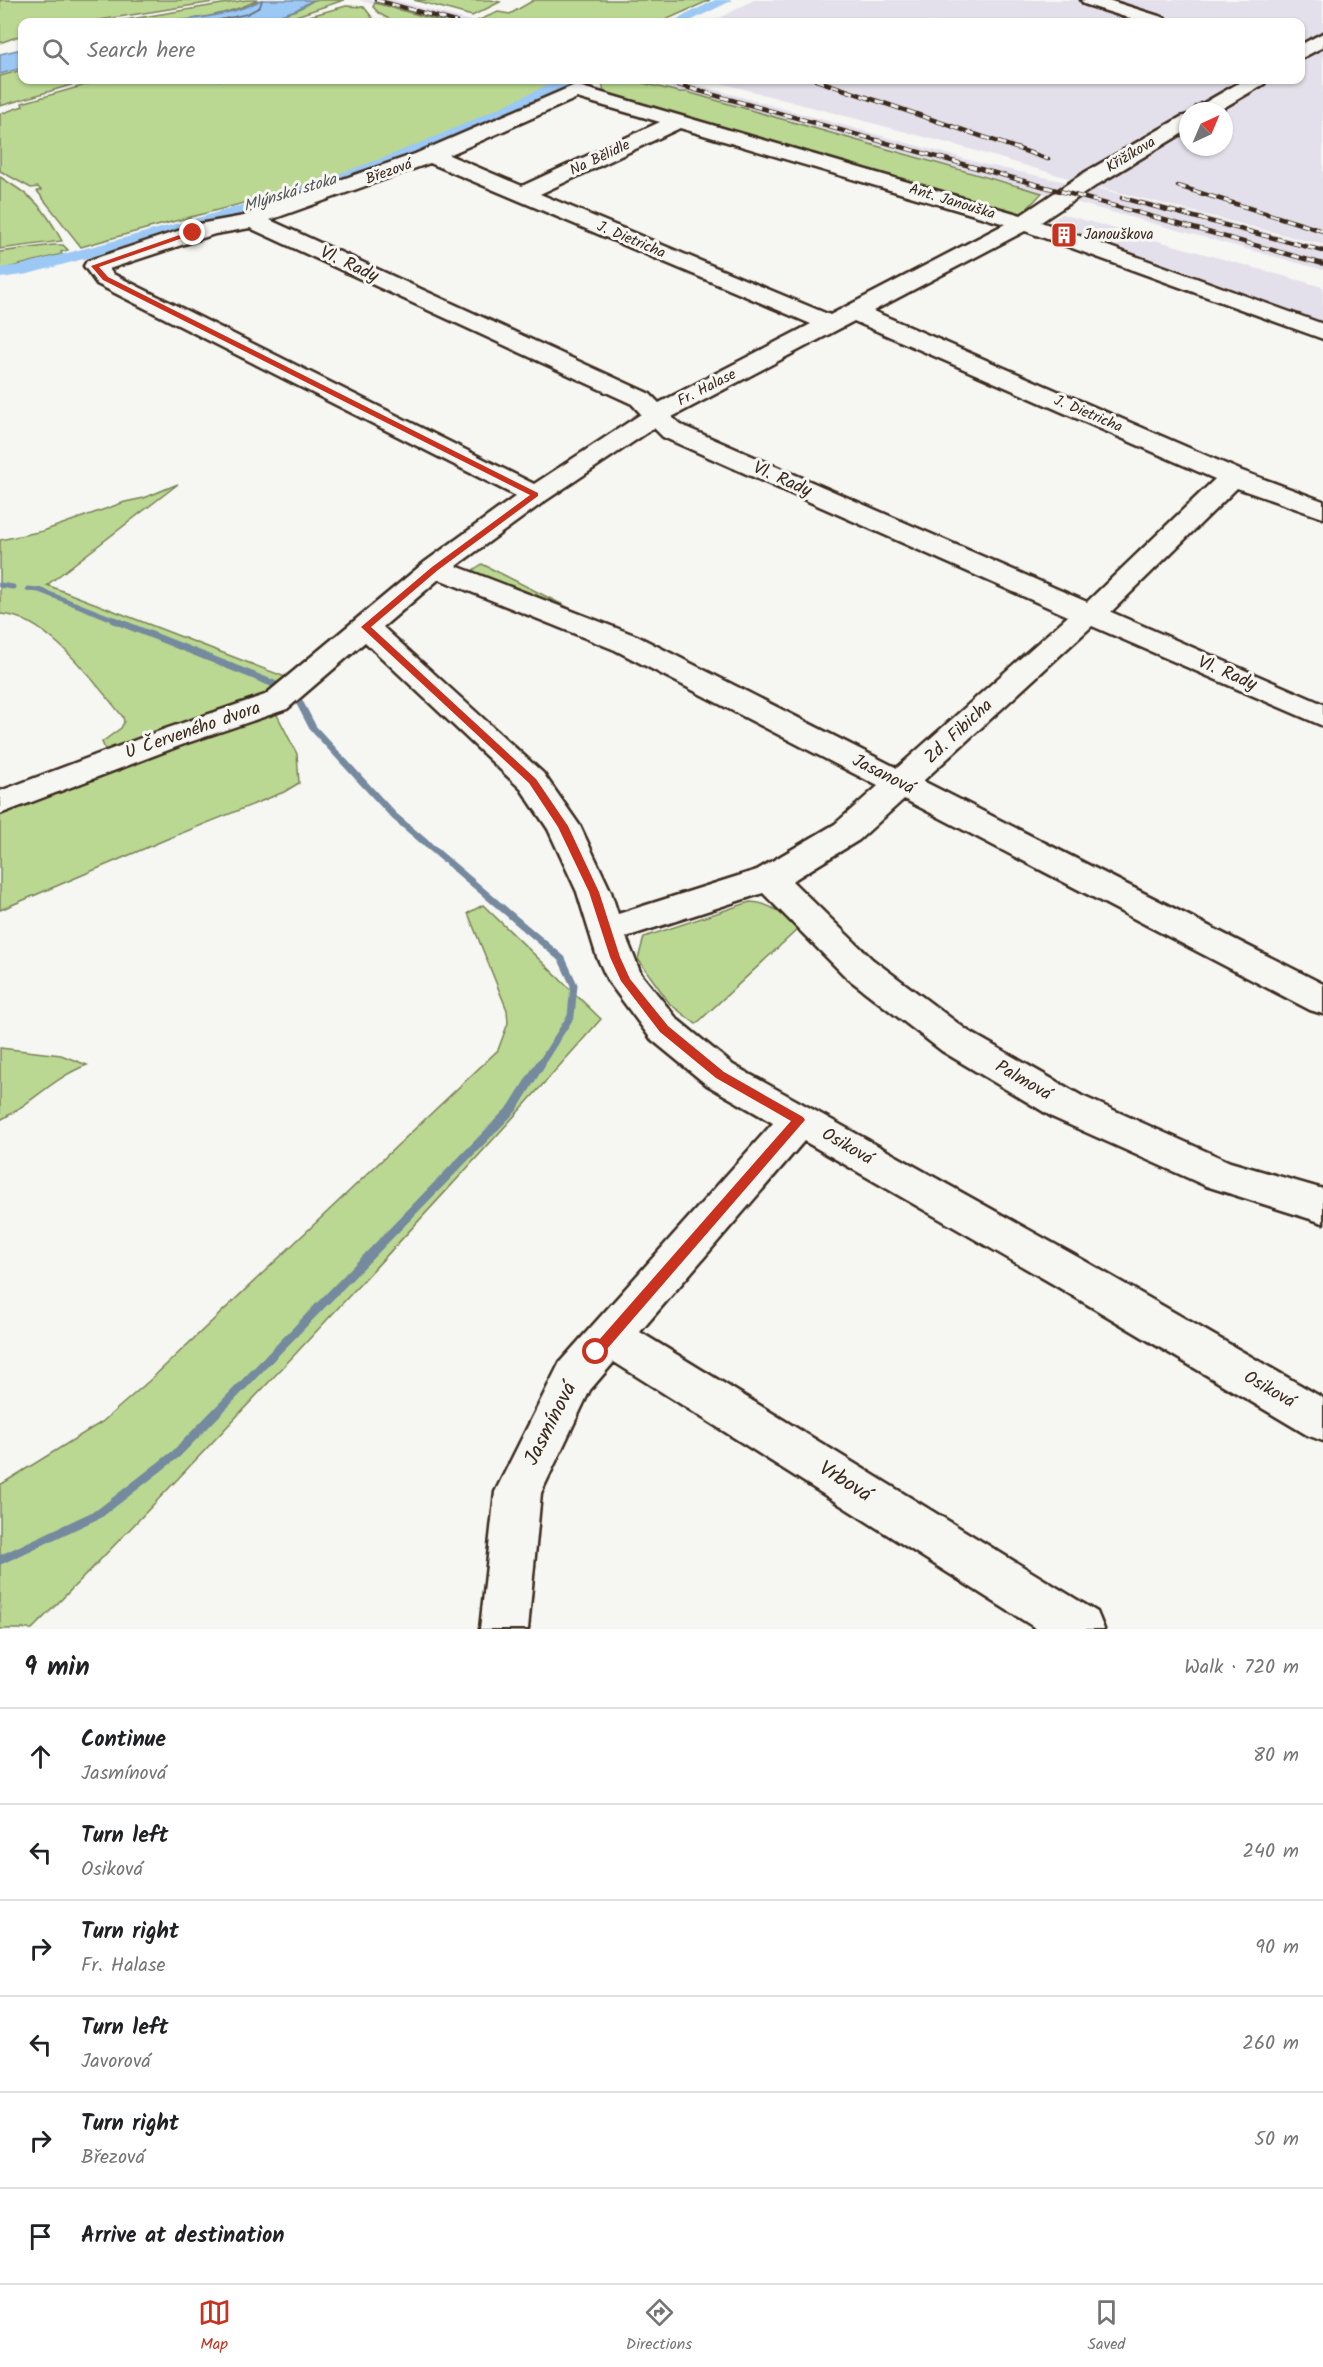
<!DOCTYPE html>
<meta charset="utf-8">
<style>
:root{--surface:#fff;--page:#f6f6f6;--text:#202124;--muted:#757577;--line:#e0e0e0;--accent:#c8321e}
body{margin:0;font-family:Kalam,sans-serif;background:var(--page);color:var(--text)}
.compass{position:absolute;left:1179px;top:102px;width:54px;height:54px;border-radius:50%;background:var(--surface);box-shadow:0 2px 4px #0004;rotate:44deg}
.stop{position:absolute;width:18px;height:18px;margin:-14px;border:4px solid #c8321e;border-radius:50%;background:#fff}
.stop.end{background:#c8321e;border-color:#fff;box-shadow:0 2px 6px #0008}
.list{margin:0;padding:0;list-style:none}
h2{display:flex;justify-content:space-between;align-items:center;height:78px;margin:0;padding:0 24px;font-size:26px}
h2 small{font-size:20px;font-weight:400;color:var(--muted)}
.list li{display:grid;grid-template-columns:39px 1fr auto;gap:18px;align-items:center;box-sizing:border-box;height:96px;padding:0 24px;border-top:2px solid var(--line)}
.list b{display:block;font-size:22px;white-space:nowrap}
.list p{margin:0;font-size:20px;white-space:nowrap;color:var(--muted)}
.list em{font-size:20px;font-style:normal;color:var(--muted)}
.icon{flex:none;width:33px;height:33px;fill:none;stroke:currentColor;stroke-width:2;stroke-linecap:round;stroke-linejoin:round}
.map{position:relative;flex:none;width:1323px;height:1629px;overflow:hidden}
.search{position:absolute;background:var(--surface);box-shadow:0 2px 4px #0004;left:18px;right:18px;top:18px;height:66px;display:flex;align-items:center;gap:15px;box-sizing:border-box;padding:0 21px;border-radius:12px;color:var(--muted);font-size:22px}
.sheet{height:654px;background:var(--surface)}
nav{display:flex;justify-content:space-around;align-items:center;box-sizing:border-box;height:84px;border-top:2px solid var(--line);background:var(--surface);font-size:16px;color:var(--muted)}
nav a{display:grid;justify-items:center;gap:3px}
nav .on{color:var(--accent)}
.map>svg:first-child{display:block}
.built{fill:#e4e0eb;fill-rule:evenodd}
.green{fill:#bad891;stroke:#7a8158;stroke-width:1.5}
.water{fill:#9bc8f5;stroke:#75899f;stroke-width:1.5}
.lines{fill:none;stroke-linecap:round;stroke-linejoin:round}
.shore{stroke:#616974;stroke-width:1.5}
.stream-far2{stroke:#75899f;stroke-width:5}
.stream-far1{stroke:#75899f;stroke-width:7}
.stream{stroke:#75899f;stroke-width:9}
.canal{fill:#9bc8f5;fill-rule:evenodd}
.minor-casing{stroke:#3b2a1e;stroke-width:5}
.minor{fill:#f6f6f2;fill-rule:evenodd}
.rail-casing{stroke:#3b2a1e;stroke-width:4.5}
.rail{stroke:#f6f6f2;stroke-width:3;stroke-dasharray:8;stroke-linecap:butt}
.route{fill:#c8321e}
.labels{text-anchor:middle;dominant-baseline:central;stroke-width:6;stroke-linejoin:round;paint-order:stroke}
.far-street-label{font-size:15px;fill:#3b2a1e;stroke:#f6f6f2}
.far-poi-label{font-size:15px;fill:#3b2a1e;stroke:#f6f6f2;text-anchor:start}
.far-water-label{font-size:16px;font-style:italic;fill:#535254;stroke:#f6f6f2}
.street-label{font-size:18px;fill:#3b2a1e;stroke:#f6f6f2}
.near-street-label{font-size:21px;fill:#3b2a1e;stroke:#f6f6f2}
</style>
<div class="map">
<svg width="1323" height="1629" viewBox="0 0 1323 1629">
<rect width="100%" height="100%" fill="#f6f6f2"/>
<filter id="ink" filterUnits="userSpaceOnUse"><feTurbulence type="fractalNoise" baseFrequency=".0167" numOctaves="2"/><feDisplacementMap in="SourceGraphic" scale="12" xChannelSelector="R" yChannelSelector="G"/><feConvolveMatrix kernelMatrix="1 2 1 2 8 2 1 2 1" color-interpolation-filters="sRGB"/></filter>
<g filter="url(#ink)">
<g class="built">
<path d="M 358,0 L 394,0 L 475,22 L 438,22 Z"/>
<path d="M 754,0 L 1323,0 L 1323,245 L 1102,188 L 959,146 L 709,80 L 1300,80 L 1300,22 L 712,22 ZM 1188,111 L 1224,111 L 1224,147 L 1188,147 Z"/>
<path d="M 643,80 L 680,80 L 987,165 L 1100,189 L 1323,247 L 1323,270 L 1042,193 L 796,122 L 786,121 L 737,105 L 687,92 L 679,92 L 669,87 Z"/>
<path d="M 1062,214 L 1323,287 L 1323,332 L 1039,229 Z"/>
</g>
<g class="green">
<path d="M 0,0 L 226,0 L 87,22 L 22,22 L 22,35 L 0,43 Z"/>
<path d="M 246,0 L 258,0 C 214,22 161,23 113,22 Z"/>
<path d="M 314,0 L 344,0 L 278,22 L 259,22 L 297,10 Z"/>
<path d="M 414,0 L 491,0 L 500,2 L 472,16 Z"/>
<path d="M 534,0 L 710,0 L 661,22 L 477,21 L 498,12 L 510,14 Z"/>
<path d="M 375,3 L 444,22 C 419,23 390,28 373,7 Z"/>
<path d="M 346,6 L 364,7 L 375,21 L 382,22 L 288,22 Z"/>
<path d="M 22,70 L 22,80 L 88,80 L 0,106 L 0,76 Z"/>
<path d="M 103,80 L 561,80 C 415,169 243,200 81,247 L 37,191 L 41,190 L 38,187 L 31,188 L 0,171 L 0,114 L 23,106 L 22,103 Z"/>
<path d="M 572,80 L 587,80 L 563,93 L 343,185 L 97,262 L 92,257 L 365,172 C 436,145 503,112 572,80 Z"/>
<path d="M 602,80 L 631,80 L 679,92 L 687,92 L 1042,193 L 1021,215 L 604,95 Z"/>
<path d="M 0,177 C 34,198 43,205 62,241 L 0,249 Z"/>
<path d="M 53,245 L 63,245 L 68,250 L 61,252 L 62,254 L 0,270 L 0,252 Z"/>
<path d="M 178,484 L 47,585 L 293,680 L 276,696 L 107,754 L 102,742 L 121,728 L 124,722 L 123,717 C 95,683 46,615 0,614 L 0,540 L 43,531 L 125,502 L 144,498 Z"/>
<path d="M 482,564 L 579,613 L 470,572 Z"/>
<path d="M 273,707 L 297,754 L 299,783 L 284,792 L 167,839 L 0,910 L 0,810 Z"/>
<path d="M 750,902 C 772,903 782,914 798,929 L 696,1024 L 670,1004 L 638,959 L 644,937 Z"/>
<path d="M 483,905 L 601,1019 C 498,1136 392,1250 286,1364 C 202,1453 119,1543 32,1629 L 0,1629 L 0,1485 L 102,1422 L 149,1381 L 498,1050 L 508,1023 L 507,1010 L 468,913 Z"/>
<path d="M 0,1048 L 61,1055 L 87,1065 C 54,1077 31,1104 0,1120 Z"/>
</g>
<g class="water">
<path d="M 261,0 L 313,0 L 296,10 L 258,22 L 170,22 C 201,18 233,15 261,0 Z"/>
<path d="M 22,49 L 22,68 L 0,74 L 0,54 Z"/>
</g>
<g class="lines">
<path class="shore" d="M 210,22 L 247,14 L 260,7 L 262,0"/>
<g class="stream-far2">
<path d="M 0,585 L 13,587"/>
<path d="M 28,589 L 39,590 L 118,621"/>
</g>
<g class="stream-far1">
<path d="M 114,620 L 284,688"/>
<path d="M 294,692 L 313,728 L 394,816 L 562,959 L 574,985 L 571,1016 L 540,1065"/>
</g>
<path class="stream" d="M 0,1560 L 100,1513 L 176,1454 L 513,1108 L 541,1063"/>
<g class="canal">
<path d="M 715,0 L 733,0 L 688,22 L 671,22 Z"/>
<path d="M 558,80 L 575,80 C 565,92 530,104 515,111 C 361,187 193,229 28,274 L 0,278 L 0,268 L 21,265 C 134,235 248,207 358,167 C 427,143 492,111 558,80 Z"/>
</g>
<defs>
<g id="minor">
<path d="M 1081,0 L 1108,0 L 1165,18 L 1167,22 L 1141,22 L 1084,4 Z"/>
<path d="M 1323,33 L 1323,47 L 1300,59 L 1300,45 Z"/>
<path d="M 1244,80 L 1267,80 L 1264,84 L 1218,111 L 1194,111 L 1197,107 Z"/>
<path d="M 575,85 L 1021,215 L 1084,173 L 1181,117 L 1188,115 L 1188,130 L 1100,183 L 1041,222 L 1323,324 L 1323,339 L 1025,231 L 873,311 L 1242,471 L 1323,501 L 1323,518 L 1237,488 L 1111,612 L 1323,704 L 1323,726 L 1092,626 L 923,781 L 1323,984 L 1323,1014 L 1310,1010 L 904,799 L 859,840 L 792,881 L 872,959 L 968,1031 L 1082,1096 L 1230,1162 L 1323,1189 L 1323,1223 L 1206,1186 L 1054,1118 L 942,1051 L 846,977 L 763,893 L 626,937 L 641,974 L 677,1019 L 733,1065 L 1083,1260 L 1323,1398 L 1323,1441 L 1307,1435 L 1053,1284 L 804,1141 L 640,1332 L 1097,1612 L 1104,1629 L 1037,1629 L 614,1362 L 590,1390 L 541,1493 L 528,1629 L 480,1629 L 495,1492 L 560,1362 L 773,1123 L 707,1085 L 651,1039 L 608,981 L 597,957 L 577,892 L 548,829 L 521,789 L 365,642 L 287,709 L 187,743 L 0,814 L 0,791 L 165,729 L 265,695 L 425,562 L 516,496 L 97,284 L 84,266 L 87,261 L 199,224 L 244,216 L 256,209 L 415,154 ZM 577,98 L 660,122 L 522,186 L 449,155 ZM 680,128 L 1005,224 L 830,315 L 540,194 ZM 430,163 L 811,324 L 659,403 L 650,394 L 270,220 ZM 250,228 L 632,404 L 641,414 L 534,484 L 113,274 L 109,269 L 215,234 ZM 854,321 L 1215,479 L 1087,602 L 681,425 L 672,417 ZM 654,428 L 663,437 L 1068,616 L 897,768 L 637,636 L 456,566 L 545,501 ZM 439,579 L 615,650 L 878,786 L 835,824 L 757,870 L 618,914 L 611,892 L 580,826 L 543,773 L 383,627 Z"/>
</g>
</defs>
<use href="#minor" class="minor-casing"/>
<use href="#minor" class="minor"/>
<defs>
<g id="rail">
<path d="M 376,0 L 456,22"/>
<path d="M 660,80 L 1323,264"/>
<path d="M 816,80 L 1048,159"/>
<path d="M 1178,186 L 1323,231"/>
<path d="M 1122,198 L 1323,251"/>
</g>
</defs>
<use href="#rail" class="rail-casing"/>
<use href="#rail" class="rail"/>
</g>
</g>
<path class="route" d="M 191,231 L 197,233 L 99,267 L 108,277 L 538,493 L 538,496 L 438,570 L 371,627 L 536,779 L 568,826 L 599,892 L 620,957 L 630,979 L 668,1026 L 724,1072 L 803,1117 L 805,1120 L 601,1356 L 596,1357 L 590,1352 L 592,1348 L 791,1121 L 716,1078 L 660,1032 L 621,981 L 610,957 L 589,892 L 558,827 L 529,783 L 361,627 L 432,567 L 530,495 L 103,280 L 91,266 Z"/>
<defs>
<symbol id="building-square" viewBox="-11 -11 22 22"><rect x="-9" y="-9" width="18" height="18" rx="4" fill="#c8321e" stroke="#f6f6f2"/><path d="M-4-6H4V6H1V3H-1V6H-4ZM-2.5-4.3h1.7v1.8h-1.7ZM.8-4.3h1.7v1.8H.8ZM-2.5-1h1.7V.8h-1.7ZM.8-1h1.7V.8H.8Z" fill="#fff"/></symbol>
</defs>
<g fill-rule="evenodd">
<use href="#building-square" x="1049" y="220" width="30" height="30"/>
</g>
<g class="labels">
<g class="far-street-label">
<text transform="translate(1131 155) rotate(-31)">Křižíkova</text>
<text transform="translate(600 158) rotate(-25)">Na Bělidle</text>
<text transform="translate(389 172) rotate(-20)">Březová</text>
<text transform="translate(952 202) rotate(17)">Ant. Janouška</text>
<text transform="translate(631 240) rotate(23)">J. Dietricha</text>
<text transform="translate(707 388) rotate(-27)">Fr. Halase</text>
<text transform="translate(1088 414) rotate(23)">J. Dietricha</text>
</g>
<g class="far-poi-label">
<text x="1084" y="235">Janouškova</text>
</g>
<g class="far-water-label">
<text transform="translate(290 193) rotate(-17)">Mlýnská stoka</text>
</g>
<g class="street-label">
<text transform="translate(349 265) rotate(25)">Vl. Rady</text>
<text transform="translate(782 480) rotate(24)">Vl. Rady</text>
<text transform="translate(1227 674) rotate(23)">Vl. Rady</text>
<text transform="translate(193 731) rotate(-19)">U Červeného dvora</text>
<text transform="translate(959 732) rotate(-43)">Zd. Fibicha</text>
<text transform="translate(883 775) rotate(27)">Jasanová</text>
<text transform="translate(1023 1081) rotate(30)">Palmová</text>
<text transform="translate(847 1147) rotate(30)">Osiková</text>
<text transform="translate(1269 1390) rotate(30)">Osiková</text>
</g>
<g class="near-street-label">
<text transform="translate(551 1424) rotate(-63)">Jasmínová</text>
<text transform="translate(845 1482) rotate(32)">Vrbová</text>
</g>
</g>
</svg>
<svg class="compass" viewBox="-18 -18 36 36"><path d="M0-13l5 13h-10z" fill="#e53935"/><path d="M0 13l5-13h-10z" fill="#757577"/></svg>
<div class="stop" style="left:596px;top:1352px"></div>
<div class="stop end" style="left:193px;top:233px"></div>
<div class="search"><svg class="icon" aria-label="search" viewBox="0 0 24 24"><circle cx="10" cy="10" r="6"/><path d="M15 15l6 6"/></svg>Search here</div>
</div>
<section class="sheet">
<h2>9 min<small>Walk · 720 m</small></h2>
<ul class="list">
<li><svg class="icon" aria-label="ahead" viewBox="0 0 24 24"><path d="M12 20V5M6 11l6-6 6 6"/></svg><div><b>Continue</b><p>Jasmínová</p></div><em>80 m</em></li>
<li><svg class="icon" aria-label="left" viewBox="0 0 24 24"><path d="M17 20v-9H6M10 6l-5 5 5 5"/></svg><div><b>Turn left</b><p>Osiková</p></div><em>240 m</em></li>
<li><svg class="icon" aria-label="right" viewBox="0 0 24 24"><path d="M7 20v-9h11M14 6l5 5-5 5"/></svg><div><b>Turn right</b><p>Fr. Halase</p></div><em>90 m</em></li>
<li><svg class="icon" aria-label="left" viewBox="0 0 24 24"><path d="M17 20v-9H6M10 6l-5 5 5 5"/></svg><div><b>Turn left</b><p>Javorová</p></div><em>260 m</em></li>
<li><svg class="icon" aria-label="right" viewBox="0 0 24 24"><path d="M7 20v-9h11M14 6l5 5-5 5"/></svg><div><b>Turn right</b><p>Březová</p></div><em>50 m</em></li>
<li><svg class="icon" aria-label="arrive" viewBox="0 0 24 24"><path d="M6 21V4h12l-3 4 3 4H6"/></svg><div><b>Arrive at destination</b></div></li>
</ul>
</section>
<nav>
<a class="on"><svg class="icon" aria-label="map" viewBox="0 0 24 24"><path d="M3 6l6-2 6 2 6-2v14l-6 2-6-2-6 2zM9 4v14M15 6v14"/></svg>Map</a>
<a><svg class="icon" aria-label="directions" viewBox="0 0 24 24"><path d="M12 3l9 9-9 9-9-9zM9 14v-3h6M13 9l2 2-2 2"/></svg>Directions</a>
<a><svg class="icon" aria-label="saved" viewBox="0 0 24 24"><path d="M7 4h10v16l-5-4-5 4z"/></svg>Saved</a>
</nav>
